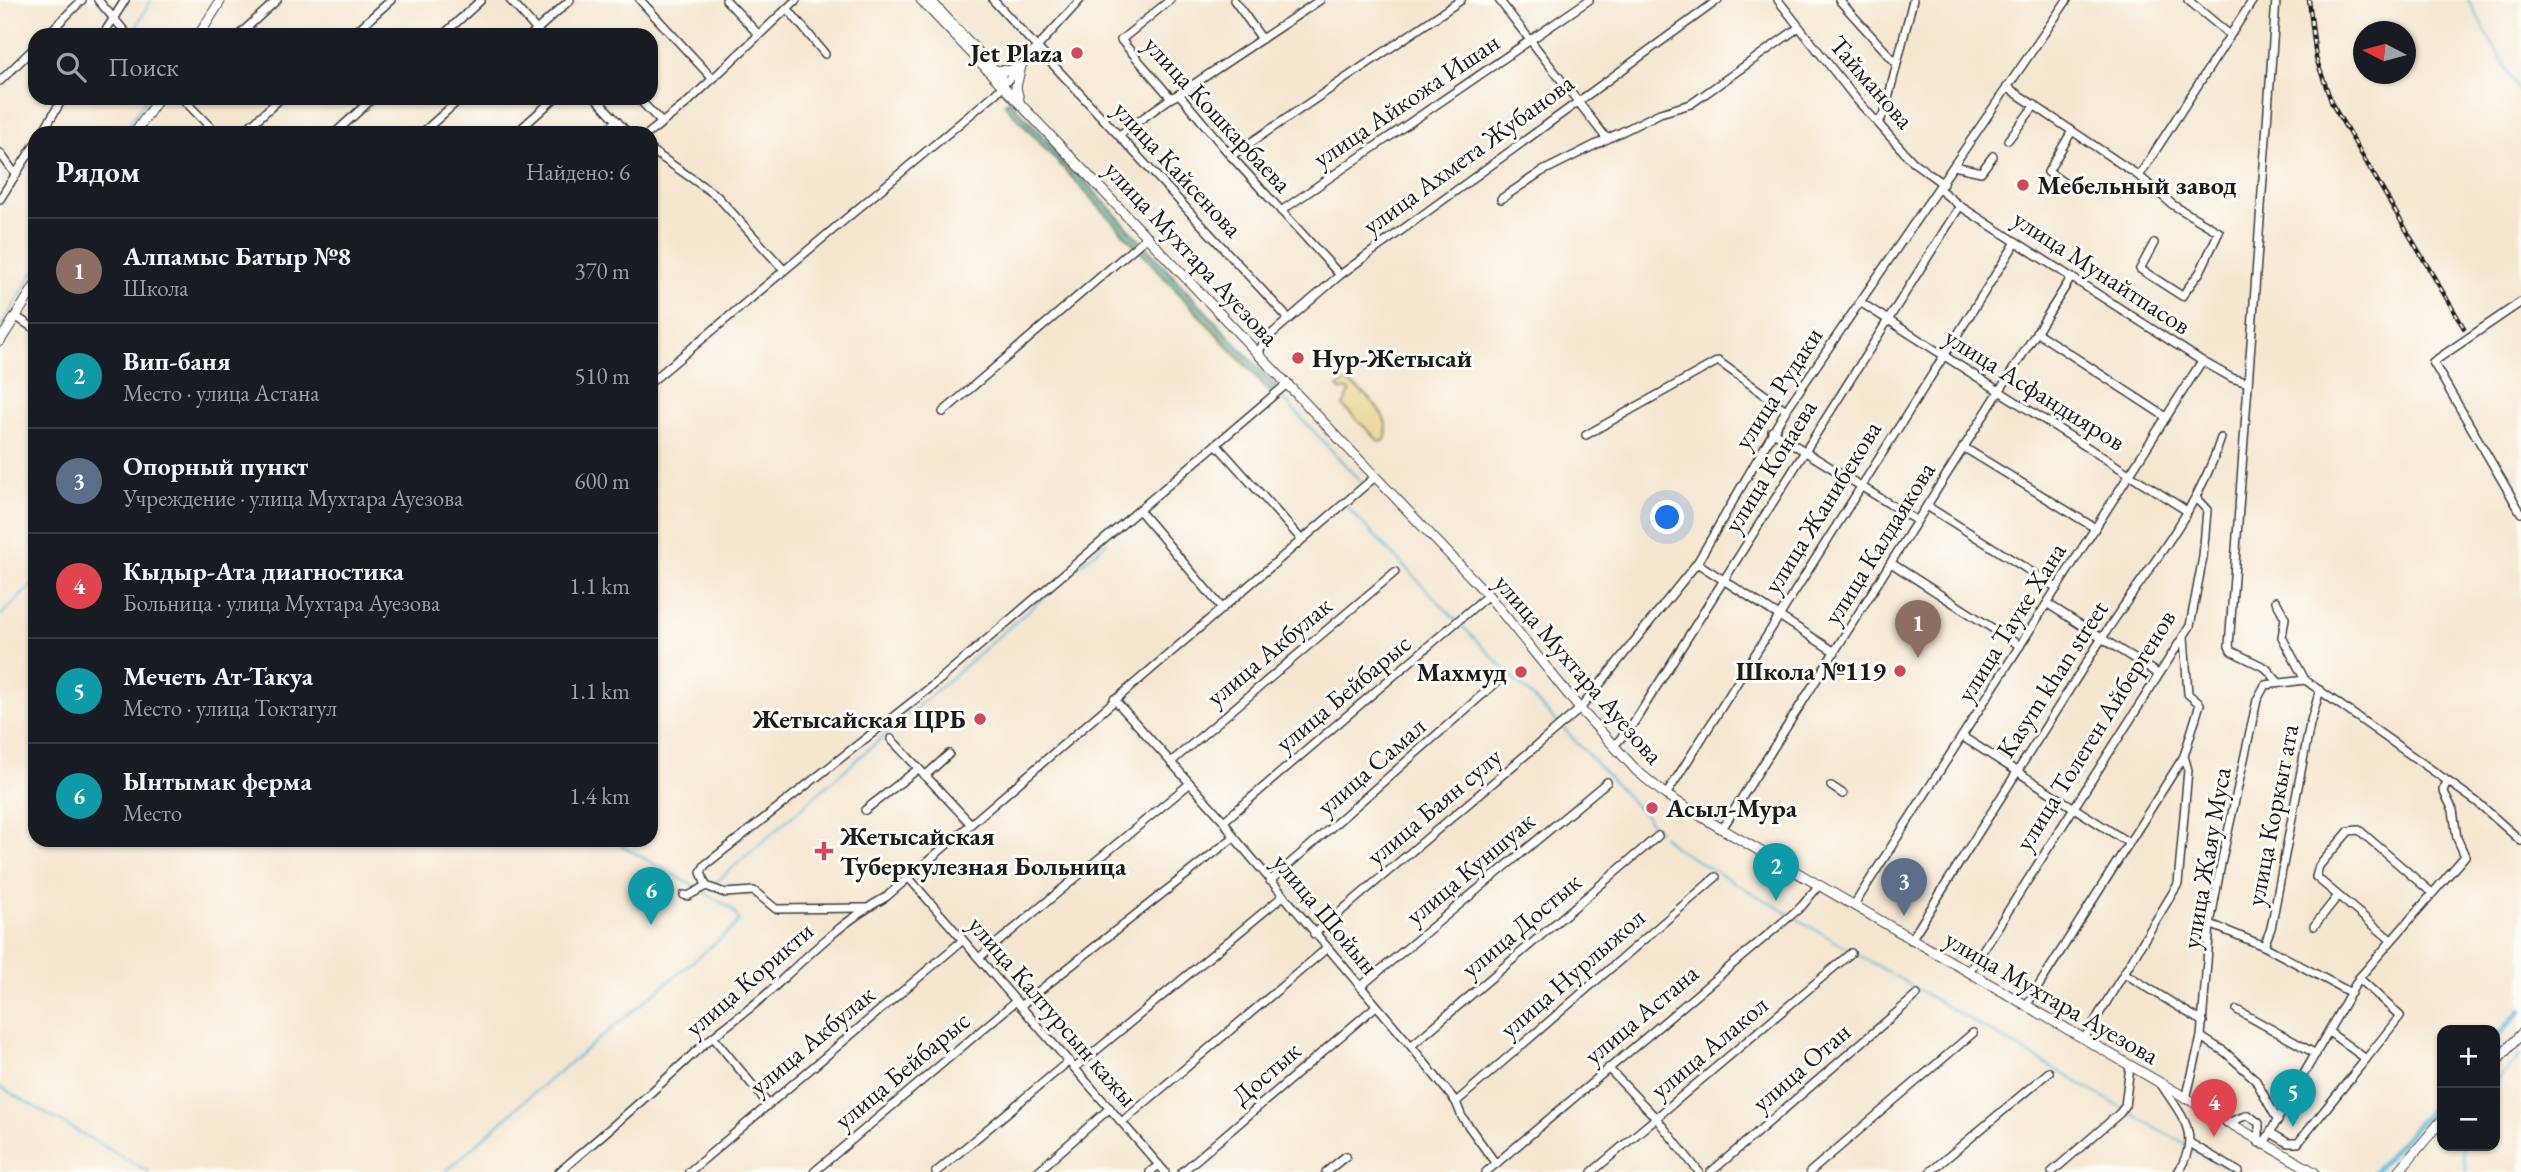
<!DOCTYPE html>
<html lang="ru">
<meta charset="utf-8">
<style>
:root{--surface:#171b24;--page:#20242c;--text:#f1f3f6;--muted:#9ea1a6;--line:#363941;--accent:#d1495b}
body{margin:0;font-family:"EB Garamond",serif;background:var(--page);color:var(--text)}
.controls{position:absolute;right:21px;bottom:21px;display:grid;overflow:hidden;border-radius:14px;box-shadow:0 2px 5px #0004}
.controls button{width:63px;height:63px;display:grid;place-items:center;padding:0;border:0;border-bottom:2px solid var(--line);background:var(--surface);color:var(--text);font:35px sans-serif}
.compass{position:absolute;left:2353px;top:21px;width:63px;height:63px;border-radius:50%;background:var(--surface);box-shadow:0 2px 5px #0004;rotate:276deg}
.you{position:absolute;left:1668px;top:518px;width:24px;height:24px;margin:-18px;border:5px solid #fff;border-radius:50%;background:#1a73e8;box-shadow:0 0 0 10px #1a73e833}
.badge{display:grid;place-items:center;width:46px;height:46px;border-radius:50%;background:var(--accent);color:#fff;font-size:23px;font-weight:700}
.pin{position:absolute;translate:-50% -58px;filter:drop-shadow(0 2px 4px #0008)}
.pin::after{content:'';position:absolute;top:37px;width:24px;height:21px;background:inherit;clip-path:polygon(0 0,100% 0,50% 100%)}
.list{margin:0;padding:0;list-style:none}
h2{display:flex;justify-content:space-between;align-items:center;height:91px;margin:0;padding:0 28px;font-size:30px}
h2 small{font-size:23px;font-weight:400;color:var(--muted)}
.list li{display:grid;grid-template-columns:46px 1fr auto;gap:21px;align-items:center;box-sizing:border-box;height:105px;padding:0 28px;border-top:2px solid var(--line)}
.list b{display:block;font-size:26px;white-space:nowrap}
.list p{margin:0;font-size:23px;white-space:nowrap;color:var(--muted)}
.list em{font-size:23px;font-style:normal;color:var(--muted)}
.icon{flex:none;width:38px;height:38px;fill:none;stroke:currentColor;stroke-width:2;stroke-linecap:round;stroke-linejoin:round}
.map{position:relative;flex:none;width:2521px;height:1172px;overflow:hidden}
.search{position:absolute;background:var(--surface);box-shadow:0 2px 5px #0004;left:28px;top:28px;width:630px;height:77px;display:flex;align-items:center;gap:18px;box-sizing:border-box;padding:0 24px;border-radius:21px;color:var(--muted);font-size:26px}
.panel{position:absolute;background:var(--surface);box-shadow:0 2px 5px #0004;left:28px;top:126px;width:630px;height:721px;border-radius:21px}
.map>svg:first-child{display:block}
.forest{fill:#83b16a;stroke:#506643;stroke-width:2}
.sand{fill:#eeda9e;stroke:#857b5d;stroke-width:2}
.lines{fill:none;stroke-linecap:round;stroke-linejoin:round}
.stream{stroke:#60bbde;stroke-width:2}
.canal{stroke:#60bbde;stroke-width:5}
.minor-casing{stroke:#3d3a37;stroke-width:10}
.major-casing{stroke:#3d3a37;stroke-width:11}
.minor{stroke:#fff;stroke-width:7}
.major{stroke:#fff;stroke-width:9}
.rail-casing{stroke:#1c1c1c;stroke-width:4.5}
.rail{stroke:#fdfcf7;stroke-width:2;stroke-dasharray:5;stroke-linecap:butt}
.poi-dot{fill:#d1495b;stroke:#fdfcf7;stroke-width:2.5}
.labels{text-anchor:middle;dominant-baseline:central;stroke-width:6;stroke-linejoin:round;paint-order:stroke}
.poi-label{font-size:26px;font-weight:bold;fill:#1c1c1c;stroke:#fdfcf7;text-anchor:end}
.street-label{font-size:26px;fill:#1c1c1c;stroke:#fdfcf7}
</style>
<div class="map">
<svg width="2521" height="1172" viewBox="0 0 2521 1172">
<rect width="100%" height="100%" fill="#fdfcf7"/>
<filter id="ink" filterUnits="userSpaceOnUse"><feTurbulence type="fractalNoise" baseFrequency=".0143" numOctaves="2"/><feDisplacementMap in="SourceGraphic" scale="14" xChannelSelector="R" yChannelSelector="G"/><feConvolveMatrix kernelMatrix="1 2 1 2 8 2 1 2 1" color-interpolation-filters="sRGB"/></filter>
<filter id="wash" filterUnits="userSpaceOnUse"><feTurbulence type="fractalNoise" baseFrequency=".00686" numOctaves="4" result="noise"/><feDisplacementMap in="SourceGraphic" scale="28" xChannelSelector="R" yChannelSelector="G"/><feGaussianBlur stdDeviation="1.57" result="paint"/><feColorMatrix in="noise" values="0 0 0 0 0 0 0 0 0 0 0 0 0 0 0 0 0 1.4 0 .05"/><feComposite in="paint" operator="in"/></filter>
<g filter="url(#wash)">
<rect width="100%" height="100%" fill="#f5e6d0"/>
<path class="forest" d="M 1009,100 L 1276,387 L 1270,392 L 1004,104 Z"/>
<path class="sand" d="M 1346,382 C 1365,392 1394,417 1385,440 L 1380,442 L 1343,406 L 1350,392 L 1345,389 L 1341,391 L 1338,387 Z"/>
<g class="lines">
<g class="stream">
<path d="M 2468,0 L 2521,94"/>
<path d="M 138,35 L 134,31 L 151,0"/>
<path d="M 1010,105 L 1136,241"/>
<path d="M 124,133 L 146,98"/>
<path d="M 1140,245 L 1275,389"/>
<path d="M 0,328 L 35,270"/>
<path d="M 1280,395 L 1362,483"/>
<path d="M 1346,506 L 1456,620"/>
<path d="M 0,616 L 35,582"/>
<path d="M 1460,624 L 1558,723"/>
<path d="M 1564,729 L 1659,831"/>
<path d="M 1663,835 L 1675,848 L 1789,914"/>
<path d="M 611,840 L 696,887"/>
<path d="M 714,884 L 1107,542"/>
<path d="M 1794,917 L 1850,950"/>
<path d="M 1855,953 L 2122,1108"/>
<path d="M 2495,1083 L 2521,1055"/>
<path d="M 0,1087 L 149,1172"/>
<path d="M 2127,1111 L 2186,1145"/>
<path d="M 2462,1146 L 2466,1172"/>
<path d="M 2190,1148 L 2232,1172"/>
<path d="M 445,1172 L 531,1095 L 731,930 L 739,920 L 732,909 L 704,892"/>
</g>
<g class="canal">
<path d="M 2495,1039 L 2521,1010"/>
<path d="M 2374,1172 L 2442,1097"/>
</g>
</g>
</g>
<g filter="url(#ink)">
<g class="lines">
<defs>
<g id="minor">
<path d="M 98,0 L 128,35"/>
<path d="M 510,0 L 541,35"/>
<path d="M 640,0 L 713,79"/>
<path d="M 726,0 L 759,35"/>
<path d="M 993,0 L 1288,318"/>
<path d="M 1170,0 L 1121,40 L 1171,98 L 1179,94 L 1231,156 L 1340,275"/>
<path d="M 1234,0 L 1262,39"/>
<path d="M 1499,0 L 1607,139"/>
<path d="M 1778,0 L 1856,99 L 1913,162 L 1943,184"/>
<path d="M 1839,0 L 1896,63"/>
<path d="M 2188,0 L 2230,35"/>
<path d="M 2276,0 L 2229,646 L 2231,651 L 2266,668 L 2279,683"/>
<path d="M 787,8 L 825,54"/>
<path d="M 47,35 L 82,0"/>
<path d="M 103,35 L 125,0"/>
<path d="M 239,35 L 277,0"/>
<path d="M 352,35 L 391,0"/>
<path d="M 443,35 L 481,0"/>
<path d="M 531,35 L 570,0"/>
<path d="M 0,81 L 35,47"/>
<path d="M 2007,87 L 2139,176 L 2173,205 L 2219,232 L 2200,272 L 2182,296 L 2140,269 L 2154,243"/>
<path d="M 1179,94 L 1320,0"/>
<path d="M 182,98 L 216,133"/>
<path d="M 596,98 L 628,133"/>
<path d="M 638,98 L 662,123"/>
<path d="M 1879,122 L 1885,111 L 1913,0"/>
<path d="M 42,133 L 63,98"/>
<path d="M 242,133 L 281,98"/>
<path d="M 335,133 L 373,98"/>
<path d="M 422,133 L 461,98"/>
<path d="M 516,133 L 555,98"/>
<path d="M 603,133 L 617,121"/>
<path d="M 649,133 L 687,103 L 796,0"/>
<path d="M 1119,135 L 1171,98"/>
<path d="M 2008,140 L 2035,105"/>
<path d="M 651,150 L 717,196 L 784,270"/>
<path d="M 0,153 L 16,175"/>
<path d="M 1231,156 L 1461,0"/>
<path d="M 1954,166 L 1981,172 L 1993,156"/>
<path d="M 2139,176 L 2253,0"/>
<path d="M 2067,185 L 2048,172 L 2072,131"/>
<path d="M 1939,189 L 1960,206 L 2202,361 L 2232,378 L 2248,383"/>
<path d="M 0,199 L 35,144"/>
<path d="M 1501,199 L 1541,172 L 1607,139 L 1660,113 L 1691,104 L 1798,28"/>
<path d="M 1281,211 L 1589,0"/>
<path d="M 1860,302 L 2187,511"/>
<path d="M 2521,302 L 2433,362 L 2521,513"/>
<path d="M 15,316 L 35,329"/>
<path d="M 2036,332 L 2166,417"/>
<path d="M 1260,357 L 1260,349 L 1267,338 L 1340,275 L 1718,0"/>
<path d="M 651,382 L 996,93 L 1080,0"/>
<path d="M 943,412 L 1148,236"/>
<path d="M 1772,431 L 1917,521"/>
<path d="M 1586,435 L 1718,361 L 1786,410"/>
<path d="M 1216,444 L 1301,539"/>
<path d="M 1963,447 L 2095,528"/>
<path d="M 1927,506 L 2057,588"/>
<path d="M 1139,510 L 1222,608"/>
<path d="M 1697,563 L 1835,652"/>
<path d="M 1891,563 L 2020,646"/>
<path d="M 2276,601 L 2285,618 L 2282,637 L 2305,680"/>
<path d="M 2048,604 L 2158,674"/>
<path d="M 1114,699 L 1224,821 L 1234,837 L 1411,1046 L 1456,1102 L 1462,1117 L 1496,1164"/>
<path d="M 1963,737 L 2129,843"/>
<path d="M 891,739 L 970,823"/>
<path d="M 1614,746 L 1633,724 L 1960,206"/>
<path d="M 1171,762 L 1395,572"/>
<path d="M 925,776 L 949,754"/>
<path d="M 1831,786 L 1843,794"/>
<path d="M 1666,795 L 2016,242"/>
<path d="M 865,810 L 918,769"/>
<path d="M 1224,821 L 1488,595"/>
<path d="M 1722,829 L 2071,278"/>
<path d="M 908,877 L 1165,1172"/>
<path d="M 1270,881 L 1498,681"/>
<path d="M 706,886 L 701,872 L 705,865 L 931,687 L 1288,383"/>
<path d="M 684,895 L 688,896 L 706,886 L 725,893 L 754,891 L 776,909 L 865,908"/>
<path d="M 1854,905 L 2202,361"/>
<path d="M 2210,924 L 2264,946 L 2351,993"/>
<path d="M 2314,926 L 2337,897"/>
<path d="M 1314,934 L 1580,709 L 1697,563 L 1786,410 L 2067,0"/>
<path d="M 1911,940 C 1974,839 2038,739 2102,638 C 2144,573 2198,512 2221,438"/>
<path d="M 2391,940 L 2316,877 L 2319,866 L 2349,831 L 2359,830 L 2432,893"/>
<path d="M 2264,946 L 2271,928 L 2310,724 L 2320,690"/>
<path d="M 980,957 L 1188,785"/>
<path d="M 1969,972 L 2190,626 L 2203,557 L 2207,510 L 2196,498"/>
<path d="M 2124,973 L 2203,1022"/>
<path d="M 2359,978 L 2400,1016 L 2366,1059"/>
<path d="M 1360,987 L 1607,782"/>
<path d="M 1020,1006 L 1234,837"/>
<path d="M 2026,1006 L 2184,756 L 2200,704 L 2188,694 L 2184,637"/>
<path d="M 2237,1010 L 2316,1054"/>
<path d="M 713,1037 L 768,1104"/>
<path d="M 2201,1037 L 2225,1052 L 2255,1079 L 2278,1121"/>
<path d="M 2084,1039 L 2178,884 L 2188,770 L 2184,756"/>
<path d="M 1411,1046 L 1658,836"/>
<path d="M 1075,1068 L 1283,896"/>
<path d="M 1608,1068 L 1656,1118 L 1699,1172"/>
<path d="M 2161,1084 C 2182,1117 2202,1134 2178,1172"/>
<path d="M 2186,1099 L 2201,1037 L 2210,924 L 2221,864 L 2257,700 L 2265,685 L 2305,680 L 2477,802 L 2521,841"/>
<path d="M 1456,1102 L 1716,877"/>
<path d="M 1122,1122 L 1326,949"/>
<path d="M 2227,1123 L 2248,1115 L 2259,1123 L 2259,1143"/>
<path d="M 2271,1133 L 2288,1143 L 2298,1143 L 2366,1059 L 2329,1032"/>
<path d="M 2190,1143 L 2239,1172"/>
<path d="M 2263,1145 L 2359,978 L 2465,856 L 2457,838 L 2453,810 L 2443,790 L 2447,782"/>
<path d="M 559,1172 C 604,1134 648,1096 691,1056 C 716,1032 745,1014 770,991 C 806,957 842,921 886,897 L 1375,477"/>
<path d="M 689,1172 L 963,940"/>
<path d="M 814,1172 L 1016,1001"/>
<path d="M 936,1172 L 1069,1061"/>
<path d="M 1037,1172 L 1110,1108"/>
<path d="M 1150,1172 L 1159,1165"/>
<path d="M 1182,1172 L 1376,1006"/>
<path d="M 1326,1172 L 1346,1156"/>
<path d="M 1486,1172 L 1802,906 L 1819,885"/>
<path d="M 1592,1172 L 1851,953"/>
<path d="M 1711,1172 L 1917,995"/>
<path d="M 1810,1172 L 1973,1033"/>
<path d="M 1930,1172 L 2049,1072"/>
<path d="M 2052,1172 L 2120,1113 L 2125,1106 L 2130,1066"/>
</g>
<g id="major">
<path d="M 921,0 L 1488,595 L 1580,709 L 1637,771 L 1666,795 L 1722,829 L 2314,1172"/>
<path d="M 930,0 L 1001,77 L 1003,85"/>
<path d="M 199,35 L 221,0"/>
<path d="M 994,70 L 1008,71 L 1021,66"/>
<path d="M 1019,100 L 1016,87 L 1021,66"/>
<path d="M 135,133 L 159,98"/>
<path d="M 0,341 L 35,286"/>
<path d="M 2495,1063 L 2521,1034"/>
<path d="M 2398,1172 L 2442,1120"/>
</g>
</defs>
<use href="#minor" class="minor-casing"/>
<use href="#major" class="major-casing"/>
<use href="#minor" class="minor"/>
<use href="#major" class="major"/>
<defs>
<path id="rail" d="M 2309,0 L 2316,58 L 2332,104 L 2464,328"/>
</defs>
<use href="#rail" class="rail-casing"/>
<use href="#rail" class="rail"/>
</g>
</g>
<g class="poi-dot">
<circle cx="1077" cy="53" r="7"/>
<circle cx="2023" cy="185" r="7"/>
<circle cx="1298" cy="358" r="7"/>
<circle cx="1900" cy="671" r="7"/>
<circle cx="1521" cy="672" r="7"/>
<circle cx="980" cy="719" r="7"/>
<circle cx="1652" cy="808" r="7"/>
<path d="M820.5 840.5h7v7h7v7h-7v7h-7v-7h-7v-7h7z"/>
</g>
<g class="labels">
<g class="poi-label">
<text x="1063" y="53">Jet Plaza</text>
<text x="2037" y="185" text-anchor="start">Мебельный завод</text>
<text x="1312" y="358" text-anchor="start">Нур-Жетысай</text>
<text x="1886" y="671">Школа №119</text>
<text x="1507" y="672">Махмуд</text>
<text x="966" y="719">Жетысайская ЦРБ</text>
<text x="1666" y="808" text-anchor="start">Асыл-Мура</text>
<text x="840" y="836" text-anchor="start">Жетысайская<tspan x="840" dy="30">Туберкулезная Больница</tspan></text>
</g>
<g class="street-label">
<text transform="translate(1872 82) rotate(49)">Тайманова</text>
<text transform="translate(1406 100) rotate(-34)">улица Айкожа Ишан</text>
<text transform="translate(1218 114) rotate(47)">улица Кошкарбаева</text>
<text transform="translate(1468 154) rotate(-36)">улица Ахмета Жубанова</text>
<text transform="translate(1178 169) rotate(47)">улица Кайсенова</text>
<text transform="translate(1192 253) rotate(47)">улица Мухтара Ауезова</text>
<text transform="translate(2102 272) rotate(33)">улица Мунайтпасов</text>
<text transform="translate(1778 388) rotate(-57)">улица Рудаки</text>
<text transform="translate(2035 389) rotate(32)">улица Асфандияров</text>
<text transform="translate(1770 466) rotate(-58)">улица Конаева</text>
<text transform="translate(1822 507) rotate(-58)">улица Жанибекова</text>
<text transform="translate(1879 543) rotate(-58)">улица Калдаякова</text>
<text transform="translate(2011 622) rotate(-58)">улица Тауке Хана</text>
<text transform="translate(1269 651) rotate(-40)">улица Акбулак</text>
<text transform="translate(1579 669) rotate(49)">улица Мухтара Ауезова</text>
<text transform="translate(2052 679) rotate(-57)">Kasym khan street</text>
<text transform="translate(1343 693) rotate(-40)">улица Бейбарыс</text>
<text transform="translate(2095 730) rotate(-58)">улица Толеген Айбергенов</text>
<text transform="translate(1371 766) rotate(-41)">улица Самал</text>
<text transform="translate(1434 806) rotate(-40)">улица Баян сулу</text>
<text transform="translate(2272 815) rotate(-79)">улица Коркыт ата</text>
<text transform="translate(2206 858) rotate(-80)">улица Жаяу Муса</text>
<text transform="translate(1470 868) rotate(-40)">улица Куншуак</text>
<text transform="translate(1326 914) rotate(50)">улица Шойын</text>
<text transform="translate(1521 925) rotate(-40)">улица Достык</text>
<text transform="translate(1572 973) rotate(-41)">улица Нурлыжол</text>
<text transform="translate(749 979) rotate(-41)">улица Корикти</text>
<text transform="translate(2052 997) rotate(30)">улица Мухтара Ауезова</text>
<text transform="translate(1053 1011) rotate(49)">улица Калтурсын кажы</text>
<text transform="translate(1641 1014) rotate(-40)">улица Астана</text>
<text transform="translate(812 1040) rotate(-40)">улица Акбулак</text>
<text transform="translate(1709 1047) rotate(-40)">улица Алакол</text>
<text transform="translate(1801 1067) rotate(-41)">улица Отан</text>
<text transform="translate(902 1070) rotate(-40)">улица Бейбарыс</text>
<text transform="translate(1266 1073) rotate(-41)">Достык</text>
</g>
</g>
</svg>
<div class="controls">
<button>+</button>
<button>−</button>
</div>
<svg class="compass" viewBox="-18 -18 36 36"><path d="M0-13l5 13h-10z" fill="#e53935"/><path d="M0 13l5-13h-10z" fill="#9ea1a6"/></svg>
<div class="you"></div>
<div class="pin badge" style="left:1918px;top:658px;background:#8d6e63">1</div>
<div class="pin badge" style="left:1776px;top:901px;background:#0f9aa8">2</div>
<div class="pin badge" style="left:1904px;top:916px;background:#5c6f8a">3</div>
<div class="pin badge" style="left:2214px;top:1137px;background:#e0444e">4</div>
<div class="pin badge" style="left:2293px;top:1127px;background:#0f9aa8">5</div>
<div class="pin badge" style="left:651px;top:925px;background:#0f9aa8">6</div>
<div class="search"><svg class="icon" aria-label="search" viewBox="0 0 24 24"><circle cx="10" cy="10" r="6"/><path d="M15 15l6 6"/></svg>Поиск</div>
<section class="panel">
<h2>Рядом<small>Найдено: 6</small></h2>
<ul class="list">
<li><span class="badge" style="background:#8d6e63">1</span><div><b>Алпамыс Батыр №8</b><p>Школа</p></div><em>370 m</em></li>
<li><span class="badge" style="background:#0f9aa8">2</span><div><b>Вип-баня</b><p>Место · улица Астана</p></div><em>510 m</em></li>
<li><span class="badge" style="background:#5c6f8a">3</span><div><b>Опорный пункт</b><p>Учреждение · улица Мухтара Ауезова</p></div><em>600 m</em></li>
<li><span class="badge" style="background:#e0444e">4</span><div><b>Кыдыр-Ата диагностика</b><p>Больница · улица Мухтара Ауезова</p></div><em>1.1 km</em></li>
<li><span class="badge" style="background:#0f9aa8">5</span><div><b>Мечеть Ат-Такуа</b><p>Место · улица Токтагул</p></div><em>1.1 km</em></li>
<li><span class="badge" style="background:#0f9aa8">6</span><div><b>Ынтымак ферма</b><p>Место</p></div><em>1.4 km</em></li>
</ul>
</section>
</div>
